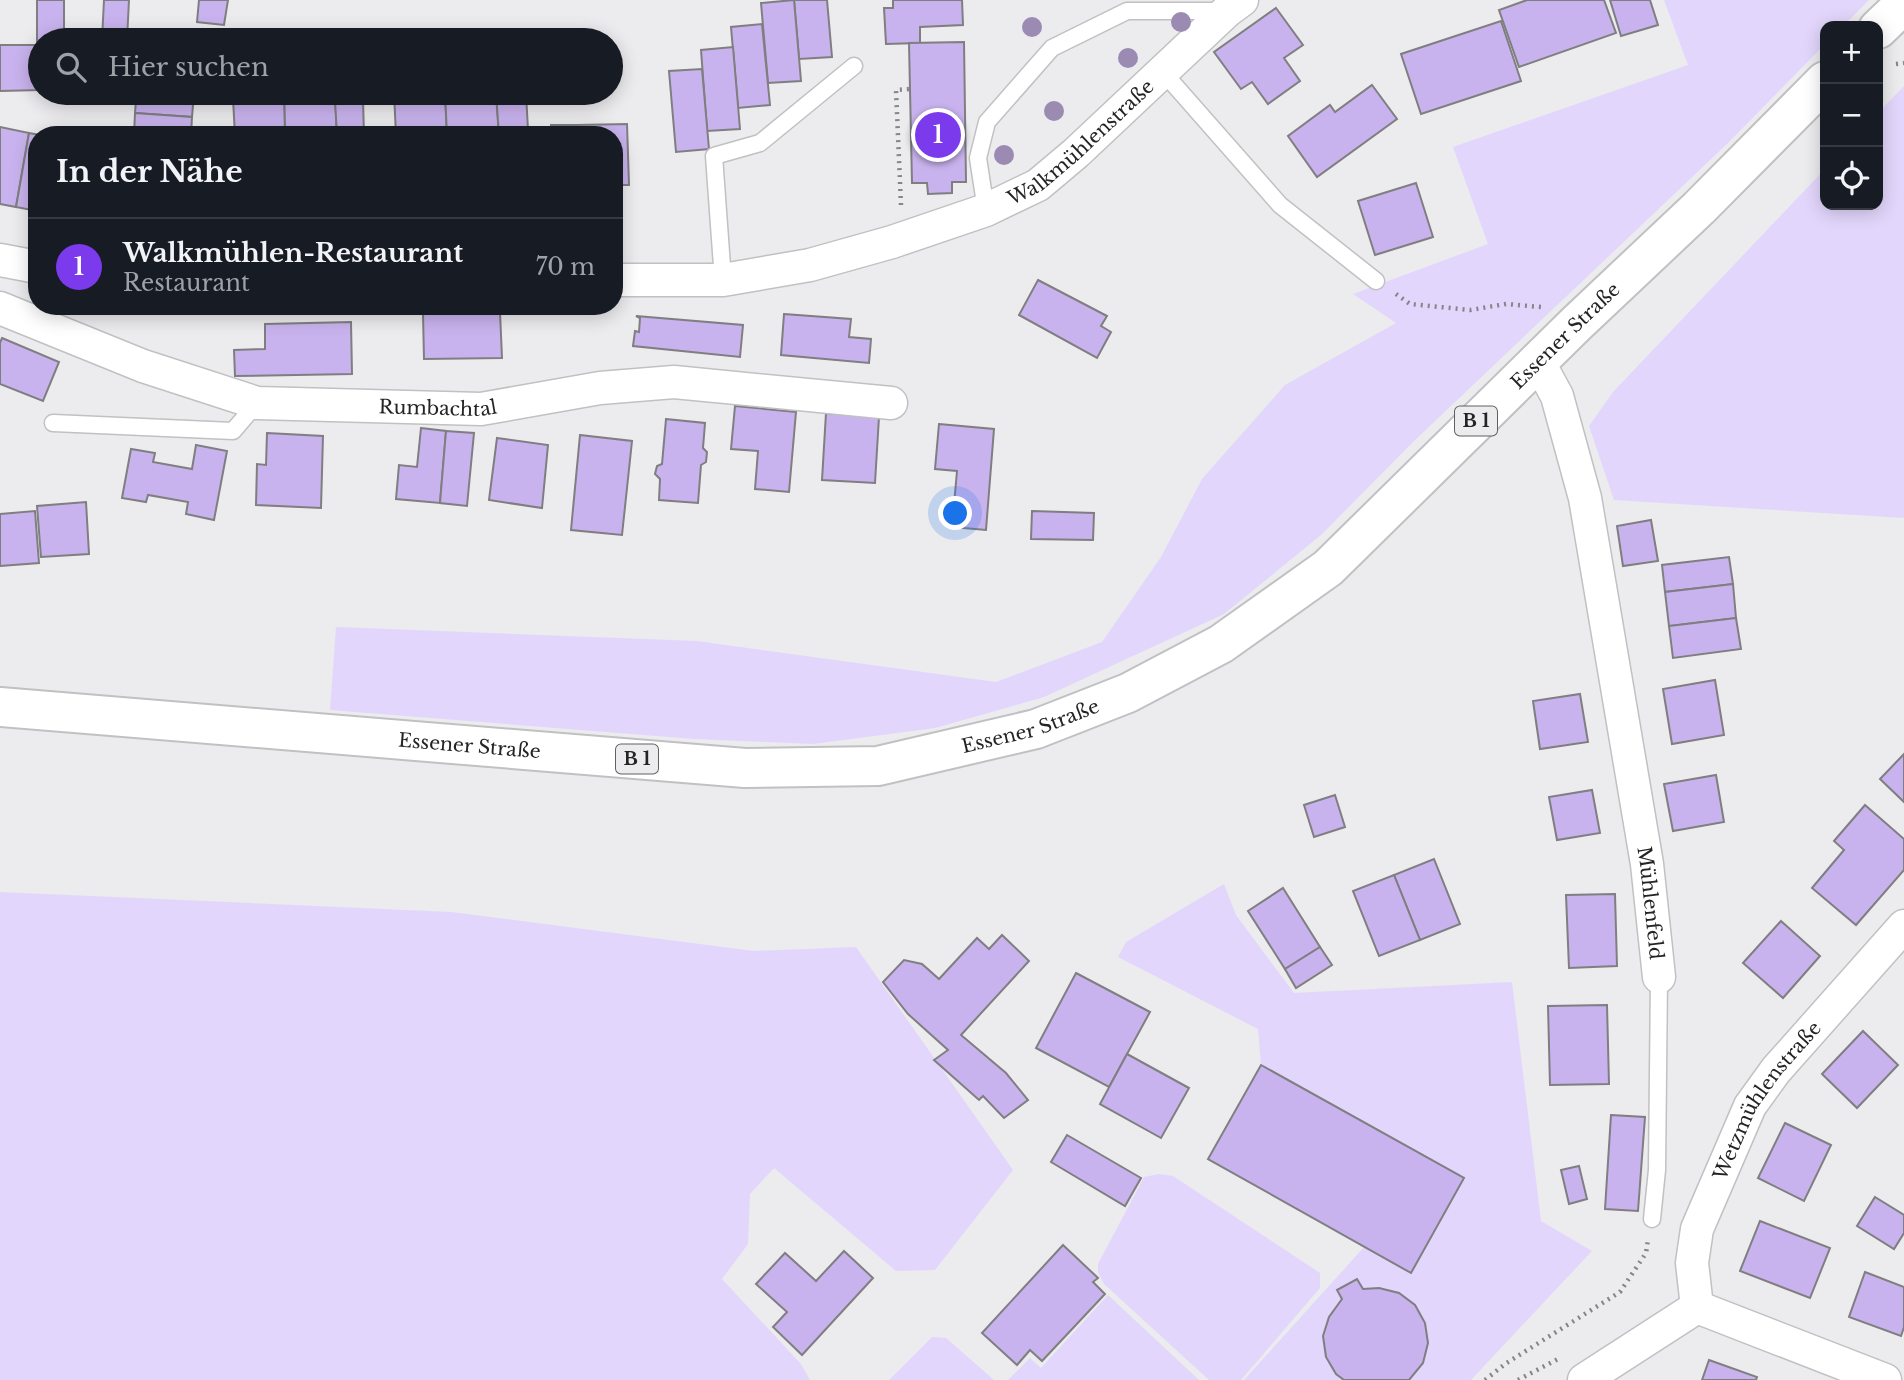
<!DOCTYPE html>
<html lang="de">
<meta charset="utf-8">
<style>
:root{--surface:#171b24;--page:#242831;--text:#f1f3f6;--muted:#9ea1a6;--line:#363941;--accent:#7c3aed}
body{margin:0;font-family:"Libre Baskerville",serif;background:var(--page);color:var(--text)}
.controls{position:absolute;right:21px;top:21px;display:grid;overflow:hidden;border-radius:14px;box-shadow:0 4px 18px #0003}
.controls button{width:63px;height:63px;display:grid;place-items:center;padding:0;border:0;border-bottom:2px solid var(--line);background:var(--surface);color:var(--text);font:35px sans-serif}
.you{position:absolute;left:956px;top:514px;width:24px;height:24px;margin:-18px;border:5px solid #fff;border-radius:50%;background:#1a73e8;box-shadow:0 0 0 10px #1a73e833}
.badge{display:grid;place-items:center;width:46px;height:46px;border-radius:50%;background:var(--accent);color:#fff;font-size:23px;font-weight:700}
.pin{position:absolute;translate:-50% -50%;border:4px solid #fff;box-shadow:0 2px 7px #0006}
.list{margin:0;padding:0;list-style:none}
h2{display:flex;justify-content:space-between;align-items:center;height:91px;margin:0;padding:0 28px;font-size:30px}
h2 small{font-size:23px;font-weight:400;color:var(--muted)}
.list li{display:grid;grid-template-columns:46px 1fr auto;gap:21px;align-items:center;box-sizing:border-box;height:98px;padding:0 28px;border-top:2px solid var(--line)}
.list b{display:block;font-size:26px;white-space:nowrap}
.list p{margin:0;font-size:23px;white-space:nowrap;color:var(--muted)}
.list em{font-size:23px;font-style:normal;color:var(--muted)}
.icon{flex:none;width:38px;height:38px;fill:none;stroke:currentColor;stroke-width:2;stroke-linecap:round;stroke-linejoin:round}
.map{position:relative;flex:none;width:1904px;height:1380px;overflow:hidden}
.search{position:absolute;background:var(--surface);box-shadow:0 4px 18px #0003;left:28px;top:28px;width:595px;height:77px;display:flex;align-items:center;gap:18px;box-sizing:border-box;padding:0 24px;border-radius:38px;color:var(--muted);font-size:26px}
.panel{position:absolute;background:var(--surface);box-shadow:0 4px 18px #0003;left:28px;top:126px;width:595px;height:189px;border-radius:28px}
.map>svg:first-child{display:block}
.green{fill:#e3d6fc}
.building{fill:#c9b3ee;stroke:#7f7e80;stroke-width:2}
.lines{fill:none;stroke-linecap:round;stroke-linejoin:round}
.lane-casing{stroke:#c1c0c3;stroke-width:19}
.street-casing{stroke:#c1c0c3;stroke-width:35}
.primary-casing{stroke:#c1c0c3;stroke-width:42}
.path{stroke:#858587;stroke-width:4.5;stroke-dasharray:2 5;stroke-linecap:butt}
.lane{stroke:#fff;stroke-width:16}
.street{stroke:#fff;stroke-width:32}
.primary{stroke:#fff;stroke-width:38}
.tree{fill:#9b8ab2}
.labels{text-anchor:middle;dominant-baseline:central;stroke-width:7;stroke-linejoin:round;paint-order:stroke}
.shield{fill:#ecebee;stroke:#606061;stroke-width:2}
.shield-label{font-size:18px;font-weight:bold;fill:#242425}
.street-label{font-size:19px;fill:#242425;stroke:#ecebee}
</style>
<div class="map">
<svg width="1904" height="1380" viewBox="0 0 1904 1380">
<rect width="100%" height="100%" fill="#ecebee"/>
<g class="green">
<path d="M 1664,0 L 1869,0 L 1843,26 L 1825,26 L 1825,44 L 1728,143 L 1414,441 L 1321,535 L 1224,614 L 1044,697 L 935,728 L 813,744 L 694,739 L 330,710 L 336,627 L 697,641 L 996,682 L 1102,642 L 1161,557 L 1202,479 L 1285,385 L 1396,323 L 1353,294 L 1488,244 L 1453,147 L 1688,65 Z"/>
<path d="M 1904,86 L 1904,518 L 1614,500 L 1589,426 L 1613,392 L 1825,169 L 1825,205 L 1878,205 L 1878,113 Z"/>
<path d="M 1224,884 L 1236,915 L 1294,993 L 1512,982 L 1541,1221 L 1592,1251 L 1471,1380 L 1244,1380 L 1365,1246 L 1411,1272 L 1464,1178 L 1261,1065 L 1258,1029 L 1118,957 L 1126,942 Z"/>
<path d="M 0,892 L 451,912 L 754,951 L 856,947 L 1013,1170 L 935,1270 L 896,1271 L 774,1168 L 750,1194 L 748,1244 L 722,1279 L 801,1364 L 810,1380 L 0,1380 Z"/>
<path d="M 1159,1174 L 1173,1176 L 1320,1273 L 1320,1288 L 1241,1380 L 1209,1380 L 1104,1284 L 1098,1272 L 1098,1264 L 1144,1177 Z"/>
<path d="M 1108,1295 L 1199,1380 L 1008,1380 L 1030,1358 L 1041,1368 Z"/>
<path d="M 932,1337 L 946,1338 L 994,1380 L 889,1380 Z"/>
</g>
<g class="building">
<path d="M 37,0 L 64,0 L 64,40 L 40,40 L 40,45 L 37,45 Z"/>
<path d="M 104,0 L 129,0 L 127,40 L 102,40 Z"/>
<path d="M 199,0 L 228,0 L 224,25 L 197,22 Z"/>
<path d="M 794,0 L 827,0 L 832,57 L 799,59 Z"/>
<path d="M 794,0 L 801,81 L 768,83 L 761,3 Z"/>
<path d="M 893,0 L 962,0 L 963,25 L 920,27 L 920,43 L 886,44 L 884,8 L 893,8 Z"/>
<path d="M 1527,0 L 1604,0 L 1616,33 L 1519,67 L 1499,10 Z"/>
<path d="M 1610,0 L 1650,0 L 1658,25 L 1621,36 Z"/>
<path d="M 1276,8 L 1303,45 L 1284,58 L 1300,81 L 1268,104 L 1252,82 L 1241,89 L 1214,52 Z"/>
<path d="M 1501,21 L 1521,81 L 1421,114 L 1401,54 Z"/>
<path d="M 762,24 L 770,105 L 738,108 L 731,27 Z"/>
<path d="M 964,42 L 966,182 L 952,182 L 952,193 L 928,194 L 927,183 L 912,183 L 909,43 Z"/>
<path d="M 0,45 L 40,45 L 40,90 L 0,91 Z"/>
<path d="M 733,47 L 740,129 L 707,131 L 701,50 Z"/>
<path d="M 702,69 L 709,149 L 676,152 L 669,71 Z"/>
<path d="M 1372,85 L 1397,119 L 1317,177 L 1288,136 L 1330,105 L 1335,112 Z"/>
<path d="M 130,93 L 194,93 L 192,117 L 135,113 L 136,100 L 130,100 Z"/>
<path d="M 307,93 L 335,93 L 337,135 L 285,135 L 284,96 L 307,96 Z"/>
<path d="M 394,93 L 445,93 L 447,135 L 396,135 Z"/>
<path d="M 445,93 L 496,93 L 499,135 L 447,135 Z"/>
<path d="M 496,93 L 526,93 L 528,130 L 541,130 L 541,135 L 499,135 Z"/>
<path d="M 284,96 L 285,135 L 235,135 L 233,99 Z"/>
<path d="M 363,100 L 364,135 L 337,135 L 335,101 Z"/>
<path d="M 135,113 L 192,117 L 191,135 L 134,135 Z"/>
<path d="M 627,124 L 629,185 L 614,185 L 614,135 L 577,135 L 577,125 Z"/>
<path d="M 551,125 L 577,125 L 577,135 L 552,135 Z"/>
<path d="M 0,127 L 29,133 L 16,207 L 0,204 Z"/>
<path d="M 29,133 L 40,135 L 37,135 L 37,211 L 16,207 Z"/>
<path d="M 1416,183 L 1433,237 L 1375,255 L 1358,201 Z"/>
<path d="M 1038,280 L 1107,316 L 1101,326 L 1111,332 L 1097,358 L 1019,315 Z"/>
<path d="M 500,312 L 502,358 L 424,359 L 423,314 Z"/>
<path d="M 784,314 L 851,319 L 849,337 L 871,339 L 869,363 L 781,355 Z"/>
<path d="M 636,316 L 743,325 L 740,357 L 633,346 L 635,331 L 639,332 L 640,318 Z"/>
<path d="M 351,322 L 352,374 L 235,376 L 234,350 L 265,349 L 265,324 Z"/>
<path d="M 2,338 L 59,362 L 43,401 L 0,384 L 0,343 Z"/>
<path d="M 735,406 L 796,412 L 789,492 L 755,489 L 758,451 L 731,449 Z"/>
<path d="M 826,413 L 879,417 L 875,483 L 822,480 Z"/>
<path d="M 666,419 L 705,423 L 703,448 L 707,452 L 706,462 L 701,465 L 698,503 L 659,500 L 660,479 L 655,474 L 657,466 L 662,464 Z"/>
<path d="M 939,424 L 994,429 L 986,530 L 952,527 L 957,471 L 935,469 Z"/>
<path d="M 421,428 L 446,431 L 440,503 L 396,499 L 399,465 L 417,467 Z"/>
<path d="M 446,431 L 474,433 L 467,506 L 440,503 Z"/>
<path d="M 267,433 L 323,436 L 321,508 L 256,505 L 257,464 L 266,465 Z"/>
<path d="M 580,435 L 632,441 L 622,535 L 571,530 Z"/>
<path d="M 497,438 L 548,445 L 542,508 L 489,500 Z"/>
<path d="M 196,445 L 227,451 L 214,520 L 186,514 L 188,502 L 148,495 L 146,502 L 122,498 L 131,449 L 155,453 L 153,462 L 192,469 Z"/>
<path d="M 86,502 L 89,554 L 41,557 L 37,506 Z"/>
<path d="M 35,511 L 39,563 L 0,566 L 0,514 Z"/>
<path d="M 1032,511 L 1094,513 L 1093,540 L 1031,539 Z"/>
<path d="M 1651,520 L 1658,561 L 1623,566 L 1617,526 Z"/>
<path d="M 1729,557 L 1733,584 L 1665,592 L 1662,565 Z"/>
<path d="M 1733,584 L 1736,618 L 1669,626 L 1665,592 Z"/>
<path d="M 1736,618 L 1741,649 L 1673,658 L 1669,626 Z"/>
<path d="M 1715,680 L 1724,735 L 1672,744 L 1663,689 Z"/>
<path d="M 1580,694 L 1588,742 L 1540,749 L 1533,701 Z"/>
<path d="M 1904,754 L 1904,802 L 1880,779 Z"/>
<path d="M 1716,775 L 1724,822 L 1673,831 L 1664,784 Z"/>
<path d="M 1592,790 L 1600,833 L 1557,840 L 1549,797 Z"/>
<path d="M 1335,795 L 1345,827 L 1314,837 L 1304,805 Z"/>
<path d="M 1865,805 L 1904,839 L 1904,870 L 1856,925 L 1812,888 L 1844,850 L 1834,841 Z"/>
<path d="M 1434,859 L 1460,924 L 1420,940 L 1394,875 Z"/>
<path d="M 1394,875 L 1420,940 L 1379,956 L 1353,891 Z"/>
<path d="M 1283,888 L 1320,947 L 1285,969 L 1248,911 Z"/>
<path d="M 1615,894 L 1617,966 L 1569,968 L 1566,895 Z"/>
<path d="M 1781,921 L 1820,956 L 1783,998 L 1743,963 Z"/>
<path d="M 1002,935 L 1029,961 L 961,1035 L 1006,1073 L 1028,1100 L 1004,1118 L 983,1096 L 979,1100 L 934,1060 L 948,1050 L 908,1014 L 883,982 L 904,960 L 922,964 L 939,979 L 977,938 L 989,949 Z"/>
<path d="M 1320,947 L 1332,965 L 1296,988 L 1285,969 Z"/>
<path d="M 1076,973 L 1150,1012 L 1109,1087 L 1036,1048 Z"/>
<path d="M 1607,1005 L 1609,1084 L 1550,1085 L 1548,1006 Z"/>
<path d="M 1863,1031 L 1898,1065 L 1857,1108 L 1822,1074 Z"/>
<path d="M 1127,1054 L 1189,1088 L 1161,1138 L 1100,1104 Z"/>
<path d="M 1261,1065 L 1464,1178 L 1411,1273 L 1208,1159 Z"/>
<path d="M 1611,1115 L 1645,1117 L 1638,1211 L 1605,1209 Z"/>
<path d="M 1785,1123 L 1831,1145 L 1804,1201 L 1758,1178 Z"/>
<path d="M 1067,1135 L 1141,1178 L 1125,1206 L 1051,1162 Z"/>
<path d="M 1579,1166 L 1587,1199 L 1569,1204 L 1561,1170 Z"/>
<path d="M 1875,1197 L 1904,1215 L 1904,1233 L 1894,1249 L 1857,1226 Z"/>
<path d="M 1760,1221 L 1830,1248 L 1810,1298 L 1740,1271 Z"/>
<path d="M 1063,1245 L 1098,1278 L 1093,1282 L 1105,1294 L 1042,1361 L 1030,1350 L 1017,1365 L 982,1333 Z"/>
<path d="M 844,1251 L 873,1278 L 802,1355 L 773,1327 L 787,1312 L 756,1284 L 785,1253 L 816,1281 Z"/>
<path d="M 1865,1272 L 1904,1287 L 1904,1327 L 1901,1336 L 1849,1317 Z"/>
<path d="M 1357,1279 L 1363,1289 L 1379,1288 L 1399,1293 L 1415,1305 L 1425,1323 L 1428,1343 L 1423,1363 L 1409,1380 L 1344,1380 L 1336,1374 L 1326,1357 L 1323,1336 L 1329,1317 L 1342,1299 L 1337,1290 Z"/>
<path d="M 1709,1360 L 1757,1377 L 1756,1380 L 1702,1380 Z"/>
</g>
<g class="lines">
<defs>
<g id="lane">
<path d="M 1163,72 L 1280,205 L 1376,281"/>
<path d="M 986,210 L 978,158 L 987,122 L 1052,48 L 1127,11 L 1224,11"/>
<path d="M 723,280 L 714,156 L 760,143 L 854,66"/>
<path d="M 53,423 L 233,431 L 257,403"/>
<path d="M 1652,1219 L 1657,1170 L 1659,977"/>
</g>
<g id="street">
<path d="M 0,260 L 37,267"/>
<path id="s1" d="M 614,280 L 723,280 L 810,265 L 892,242 L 986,210 L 1038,185 L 1076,153 L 1227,11 L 1242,0"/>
<path id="s2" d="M 0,308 L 143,366 L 257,403 L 481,409 L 600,388 L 674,382 L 891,403"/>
<path id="s3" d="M 1538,361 L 1557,396 L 1585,498 L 1647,864 L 1659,977"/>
<path id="s4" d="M 1697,1307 L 1692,1263 L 1697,1229 L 1750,1106 L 1776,1070 L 1904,926"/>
<path d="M 1697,1307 L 1885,1380"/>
<path d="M 1584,1380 L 1697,1307"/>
</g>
<g id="primary">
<path d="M 1878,29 L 1904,4"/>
<path id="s5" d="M 0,707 L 745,768 L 878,766 L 1036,729 L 1128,693 L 1221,644 L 1328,568 L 1576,324 L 1699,208 L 1825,81"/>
</g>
</defs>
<use href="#lane" class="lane-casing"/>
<use href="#street" class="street-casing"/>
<use href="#primary" class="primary-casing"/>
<g class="path">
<path d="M 1896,64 L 1904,63"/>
<path d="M 901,205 L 896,90 L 910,89"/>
<path d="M 1396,294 L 1410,304 L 1470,310 L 1506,304 L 1541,307"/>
<path d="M 1485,1380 L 1505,1364 L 1620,1292 L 1646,1253 L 1648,1240"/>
<path d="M 1518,1380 L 1558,1359"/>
</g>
<use href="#lane" class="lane"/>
<use href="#street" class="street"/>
<use href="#primary" class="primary"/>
</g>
<g class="tree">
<circle cx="1181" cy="22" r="10"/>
<circle cx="1032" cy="27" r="10"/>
<circle cx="1128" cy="58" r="10"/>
<circle cx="1054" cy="111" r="10"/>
<circle cx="1004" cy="155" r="10"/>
</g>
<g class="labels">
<g class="shield">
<rect x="1455" y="406.5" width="42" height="29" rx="5"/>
<rect x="616" y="744.5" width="42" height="29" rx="5"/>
</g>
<g class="shield-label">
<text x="1476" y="421">B 1</text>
<text x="637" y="759">B 1</text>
</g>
<g class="street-label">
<text stroke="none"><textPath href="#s1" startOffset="499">Walkmühlenstraße</textPath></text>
<text stroke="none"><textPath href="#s5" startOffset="1710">Essener Straße</textPath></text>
<text stroke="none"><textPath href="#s2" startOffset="455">Rumbachtal</textPath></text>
<text stroke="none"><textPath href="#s5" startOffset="1038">Essener Straße</textPath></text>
<text stroke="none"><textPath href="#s5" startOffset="471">Essener Straße</textPath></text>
<text stroke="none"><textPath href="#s3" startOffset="556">Mühlenfeld</textPath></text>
<text stroke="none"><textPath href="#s4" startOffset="226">Wetzmühlenstraße</textPath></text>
</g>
</g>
</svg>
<div class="controls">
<button>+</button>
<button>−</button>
<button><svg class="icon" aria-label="locate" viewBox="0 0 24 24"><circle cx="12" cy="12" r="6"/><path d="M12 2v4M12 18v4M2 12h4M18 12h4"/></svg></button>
</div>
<div class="you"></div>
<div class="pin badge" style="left:938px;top:135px">1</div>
<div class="search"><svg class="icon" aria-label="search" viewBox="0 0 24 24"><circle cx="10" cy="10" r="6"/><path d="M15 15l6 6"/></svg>Hier suchen</div>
<section class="panel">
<h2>In der Nähe<small></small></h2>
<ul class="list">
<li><span class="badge">1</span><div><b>Walkmühlen-Restaurant</b><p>Restaurant</p></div><em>70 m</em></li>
</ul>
</section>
</div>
